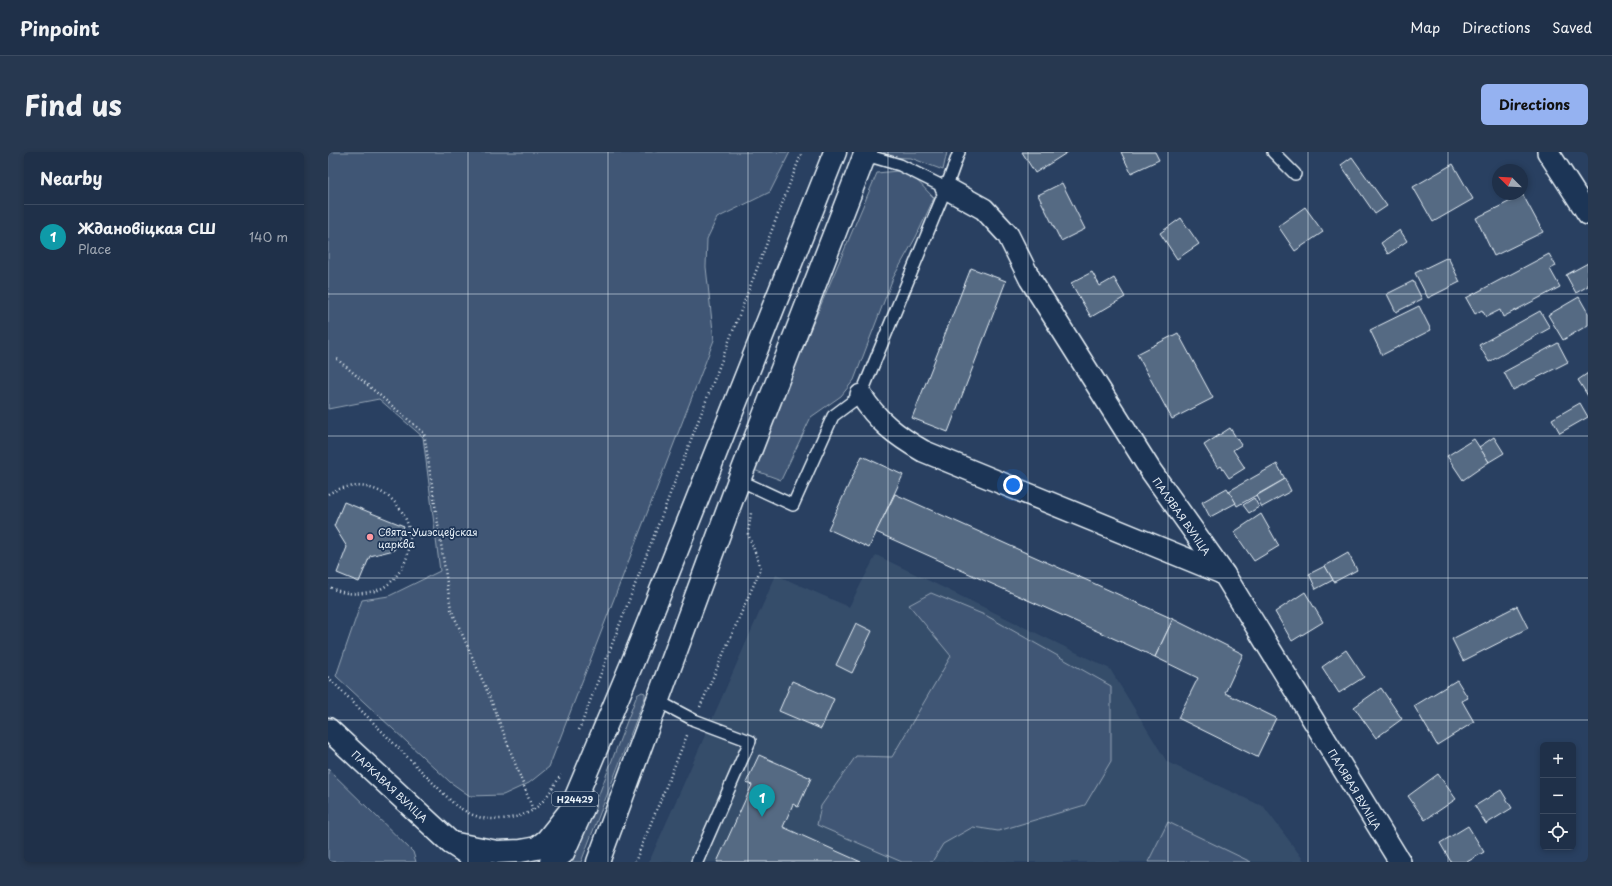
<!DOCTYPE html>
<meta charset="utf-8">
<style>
:root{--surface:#1f3049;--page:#273850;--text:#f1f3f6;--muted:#a1a9b4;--line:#3c4b61;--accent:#95b2f1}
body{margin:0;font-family:"Playpen Sans",sans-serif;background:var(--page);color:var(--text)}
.controls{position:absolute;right:12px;bottom:12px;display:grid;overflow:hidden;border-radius:6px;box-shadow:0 2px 6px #0003}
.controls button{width:36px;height:36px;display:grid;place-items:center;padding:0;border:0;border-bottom:1px solid var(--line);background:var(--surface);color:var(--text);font:20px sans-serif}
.compass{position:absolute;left:1164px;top:12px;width:36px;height:36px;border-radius:50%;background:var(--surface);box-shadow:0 2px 6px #0003;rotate:294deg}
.you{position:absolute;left:685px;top:333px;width:14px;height:14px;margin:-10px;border:3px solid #fff;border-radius:50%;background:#1a73e8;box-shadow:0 0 0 6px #1a73e833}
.badge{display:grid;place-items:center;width:26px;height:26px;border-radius:50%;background:var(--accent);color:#fff;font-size:13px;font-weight:700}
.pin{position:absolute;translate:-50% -33px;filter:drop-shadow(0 1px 2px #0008)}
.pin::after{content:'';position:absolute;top:21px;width:14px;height:12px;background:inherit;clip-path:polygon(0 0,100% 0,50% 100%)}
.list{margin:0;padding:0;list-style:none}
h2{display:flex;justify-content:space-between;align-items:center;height:52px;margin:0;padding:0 16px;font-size:17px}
h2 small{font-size:13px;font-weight:400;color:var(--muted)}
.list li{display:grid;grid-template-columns:26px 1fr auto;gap:12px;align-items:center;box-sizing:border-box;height:64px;padding:0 16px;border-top:1px solid var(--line)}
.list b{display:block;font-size:15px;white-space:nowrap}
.list p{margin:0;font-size:13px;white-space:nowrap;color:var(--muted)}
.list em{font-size:13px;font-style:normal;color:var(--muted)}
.icon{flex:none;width:22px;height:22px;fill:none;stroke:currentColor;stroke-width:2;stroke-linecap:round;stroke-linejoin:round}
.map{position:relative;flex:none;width:1260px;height:710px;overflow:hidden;border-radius:6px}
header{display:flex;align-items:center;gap:24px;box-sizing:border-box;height:56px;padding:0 20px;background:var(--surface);border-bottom:1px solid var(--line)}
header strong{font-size:19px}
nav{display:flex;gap:22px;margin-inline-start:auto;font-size:14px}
.intro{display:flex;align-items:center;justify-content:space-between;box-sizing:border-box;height:96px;padding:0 24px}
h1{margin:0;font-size:28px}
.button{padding:10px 18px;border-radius:6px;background:var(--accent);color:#111;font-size:14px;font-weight:700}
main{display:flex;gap:24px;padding:0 24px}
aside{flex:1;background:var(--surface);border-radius:6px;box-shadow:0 2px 6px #0003}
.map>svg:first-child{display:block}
.built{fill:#364d6b}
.green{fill:#415774;stroke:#94a4b6}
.building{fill:#556a83;stroke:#e8f1f8}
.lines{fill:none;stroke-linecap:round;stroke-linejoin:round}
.lane-casing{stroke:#e8f1f8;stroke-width:14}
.street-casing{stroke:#e8f1f8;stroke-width:24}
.secondary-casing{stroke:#e8f1f8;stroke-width:25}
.primary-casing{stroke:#e8f1f8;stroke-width:25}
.path{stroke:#e8f1f8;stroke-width:2.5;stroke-dasharray:1 3;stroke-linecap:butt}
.lane{stroke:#1d3557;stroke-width:11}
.street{stroke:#1d3557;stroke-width:21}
.secondary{stroke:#1d3557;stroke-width:22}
.primary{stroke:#1d3557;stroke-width:22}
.grid{fill:none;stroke:#e8f1f8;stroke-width:1;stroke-opacity:0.55}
.poi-dot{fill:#ff9aa2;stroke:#1d3557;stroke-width:1.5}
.labels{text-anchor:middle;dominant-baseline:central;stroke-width:3.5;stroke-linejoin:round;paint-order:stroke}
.shield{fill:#1d3557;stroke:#abb9c8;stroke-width:1}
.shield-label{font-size:9px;font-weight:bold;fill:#e8f1f8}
.street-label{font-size:10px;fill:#e8f1f8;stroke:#1d3557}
.poi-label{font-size:10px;fill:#e8f1f8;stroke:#1d3557;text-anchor:start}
</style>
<header>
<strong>Pinpoint</strong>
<nav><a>Map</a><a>Directions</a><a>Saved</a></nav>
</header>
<div class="intro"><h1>Find us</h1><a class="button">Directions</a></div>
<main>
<aside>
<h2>Nearby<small></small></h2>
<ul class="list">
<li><span class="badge" style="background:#0f9aa8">1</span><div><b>Ждановіцкая СШ</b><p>Place</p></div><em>140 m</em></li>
</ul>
</aside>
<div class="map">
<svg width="1260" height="710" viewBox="0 0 1260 710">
<rect width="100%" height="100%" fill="#294061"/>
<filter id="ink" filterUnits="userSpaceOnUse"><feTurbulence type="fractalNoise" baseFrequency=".025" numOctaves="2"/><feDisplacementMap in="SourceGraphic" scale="8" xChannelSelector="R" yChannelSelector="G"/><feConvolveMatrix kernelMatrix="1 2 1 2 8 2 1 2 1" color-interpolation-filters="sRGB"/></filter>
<g filter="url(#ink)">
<path class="built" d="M 548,403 L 782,517 L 839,610 L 936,655 L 977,710 L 321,710 L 448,423 L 521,455 Z"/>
<g class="green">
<path d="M 0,0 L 462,0 L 442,40 L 389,66 L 379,87 L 378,115 L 386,188 L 221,615 L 201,631 L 175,643 L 142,644 L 122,630 L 8,524 L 34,448 L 61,444 L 112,419 L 95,285 L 51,247 L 0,257 Z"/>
<path d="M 556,0 L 619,0 L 615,18 L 583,6 L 554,5 Z"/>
<path d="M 579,18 L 606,46 L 588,85 L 565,126 L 526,228 L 513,244 L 483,265 L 453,328 L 423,317 L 549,21 Z"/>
<path d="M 603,441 L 659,464 L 783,534 L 783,609 L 757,653 L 670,679 L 645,675 L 615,692 L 604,710 L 574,710 L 489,673 L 493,654 L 528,604 L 564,605 L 623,504 L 581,453 Z"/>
<path d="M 314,540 L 317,541 L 317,545 L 253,710 L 244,710 L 253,689 L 309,543 Z"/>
<path d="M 0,617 L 85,700 L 88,710 L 0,710 Z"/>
<path d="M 840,670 L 923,710 L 820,710 Z"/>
</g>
<g class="building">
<path d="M 694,0 L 740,0 L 707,21 Z"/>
<path d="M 793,0 L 827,0 L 831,8 L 803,21 Z"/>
<path d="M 1024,5 L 1059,54 L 1047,62 L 1013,13 Z"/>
<path d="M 1125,12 L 1145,47 L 1105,70 L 1085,35 Z"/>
<path d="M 734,31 L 757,77 L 733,89 L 710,43 Z"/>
<path d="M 1195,43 L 1215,80 L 1166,104 L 1148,66 Z"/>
<path d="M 977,55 L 995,80 L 967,99 L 950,74 Z"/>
<path d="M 853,66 L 871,92 L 849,107 L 832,81 Z"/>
<path d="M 1072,78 L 1079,89 L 1060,102 L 1053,91 Z"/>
<path d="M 1221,102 L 1228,114 L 1222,117 L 1232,135 L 1175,165 L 1172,158 L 1158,165 L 1154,158 L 1147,162 L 1138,146 Z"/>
<path d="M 1120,105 L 1132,130 L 1100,146 L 1087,121 Z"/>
<path d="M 1260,111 L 1260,134 L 1248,141 L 1238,123 Z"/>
<path d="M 643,116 L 678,129 L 620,280 L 584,266 Z"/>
<path d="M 764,120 L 772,134 L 786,126 L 797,145 L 763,165 L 743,131 Z"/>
<path d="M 1085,129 L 1094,147 L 1068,160 L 1059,142 Z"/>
<path d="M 1251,145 L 1260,161 L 1260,173 L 1235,188 L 1220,163 Z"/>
<path d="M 1091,154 L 1103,178 L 1054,203 L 1042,178 Z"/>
<path d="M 1212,159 L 1222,176 L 1161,210 L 1151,193 Z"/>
<path d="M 850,181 L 885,246 L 844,267 L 809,202 Z"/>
<path d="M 1230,191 L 1240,210 L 1185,238 L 1176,220 Z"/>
<path d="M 1260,221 L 1260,244 L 1250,228 Z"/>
<path d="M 1252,251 L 1260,265 L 1232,281 L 1224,267 Z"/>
<path d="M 902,276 L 913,293 L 905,298 L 917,316 L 901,326 L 893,314 L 890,316 L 876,293 Z"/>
<path d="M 1166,285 L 1176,301 L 1161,310 L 1151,295 Z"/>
<path d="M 1146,287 L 1161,310 L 1135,328 L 1119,304 Z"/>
<path d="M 534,304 L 575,323 L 541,396 L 500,377 Z"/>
<path d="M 949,312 L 957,327 L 909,354 L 901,339 Z"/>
<path d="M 957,327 L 963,339 L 934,355 L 928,344 Z"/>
<path d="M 899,336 L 908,351 L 882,365 L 874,350 Z"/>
<path d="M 567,342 L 845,467 L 827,505 L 548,380 Z"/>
<path d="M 926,346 L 931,355 L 921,361 L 915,353 Z"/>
<path d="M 16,350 L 76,374 L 66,398 L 42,404 L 31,430 L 9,421 L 19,395 L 6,374 Z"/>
<path d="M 933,362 L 951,394 L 926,409 L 906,380 Z"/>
<path d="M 1020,401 L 1029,418 L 1006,430 L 997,414 Z"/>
<path d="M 997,414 L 1005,428 L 988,437 L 981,422 Z"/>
<path d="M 977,440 L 995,470 L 964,489 L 947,460 Z"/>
<path d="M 1189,454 L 1200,476 L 1135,509 L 1124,487 Z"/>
<path d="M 845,467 L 915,502 L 897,541 L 948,566 L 929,605 L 850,566 L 870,526 L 827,505 Z"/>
<path d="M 528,471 L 544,479 L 524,521 L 508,513 Z"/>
<path d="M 1018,498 L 1036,525 L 1011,541 L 994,515 Z"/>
<path d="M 1129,528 L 1140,546 L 1134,549 L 1146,570 L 1109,593 L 1086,554 Z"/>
<path d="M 464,529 L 506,547 L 493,577 L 451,559 Z"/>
<path d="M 1053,536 L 1074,567 L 1048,586 L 1026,555 Z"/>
<path d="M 431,603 L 483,626 L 470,655 L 465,652 L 455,675 L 533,710 L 389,710 L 424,633 L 418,631 Z"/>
<path d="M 1110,622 L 1128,647 L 1097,668 L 1080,644 Z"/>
<path d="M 1173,638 L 1184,656 L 1158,672 L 1147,654 Z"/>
<path d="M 1140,674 L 1156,700 L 1139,710 L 1123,710 L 1112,691 Z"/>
</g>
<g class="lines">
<defs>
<g id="lane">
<path d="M 945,0 L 967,22"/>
<path d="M 618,36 L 631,0"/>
<path d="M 411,328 L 465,353 L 505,264 L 533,243 L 618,36 L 572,13 L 538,3"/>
<path d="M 330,549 L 366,568 L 422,589 L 369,710"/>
</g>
<g id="street">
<path d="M 1220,0 L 1260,62"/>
<path d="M 618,36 L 656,57 L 680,83 L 702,127 L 823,319 L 896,422 L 1072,710"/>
<path d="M 533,243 C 549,269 569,284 595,299 L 896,422"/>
</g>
<path id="secondary" d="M 0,577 L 123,691 L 152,710"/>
<g id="primary">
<path d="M 123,691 L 169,700 L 193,699 L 209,696 L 219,688 L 242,659 L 305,509 L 507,0"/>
<path d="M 223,710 L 235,701 L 256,654"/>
<path d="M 270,710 L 411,328 L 538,0"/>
</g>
</defs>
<use href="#lane" class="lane-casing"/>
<use href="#street" class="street-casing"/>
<use href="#secondary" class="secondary-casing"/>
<use href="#primary" class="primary-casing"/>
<g class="path">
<path d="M 9,207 L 96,281 L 123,457 L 161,543 L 205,658"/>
<path d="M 0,342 C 54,312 107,374 69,423 C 63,432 52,439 41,440 C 27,443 13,442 0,434"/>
<path d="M 0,525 L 128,654 C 134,657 141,662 148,664 C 162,670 192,667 205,658 C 217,650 225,635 233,623"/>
<path d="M 372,555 L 433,416 L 420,382 L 423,361"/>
<path d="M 251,578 L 474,0"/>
<path d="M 307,710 L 360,581"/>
</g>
<use href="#lane" class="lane"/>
<use href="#street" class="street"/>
<use href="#secondary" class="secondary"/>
<use href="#primary" class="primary"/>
</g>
</g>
<path class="grid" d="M 140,0 L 140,710M 280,0 L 280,710M 420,0 L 420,710M 560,0 L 560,710M 700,0 L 700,710M 840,0 L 840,710M 980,0 L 980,710M 1120,0 L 1120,710M 0,142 L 1260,142M 0,284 L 1260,284M 0,426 L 1260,426M 0,568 L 1260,568"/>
<circle class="poi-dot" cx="42" cy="385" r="4"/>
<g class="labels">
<rect class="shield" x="224" y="640" width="46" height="14" rx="3"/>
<g class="shield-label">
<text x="247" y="647">Н24429</text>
</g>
<g class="street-label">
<text transform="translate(854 364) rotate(55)">ПАЛЯВАЯ ВУЛІЦА</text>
<text transform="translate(62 634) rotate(43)">ПАРКАВАЯ ВУЛІЦА</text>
<text transform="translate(1027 637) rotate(59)">ПАЛЯВАЯ ВУЛІЦА</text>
</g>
<g class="poi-label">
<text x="50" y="379">Свята-Ушэсцеўская<tspan x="50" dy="12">царква</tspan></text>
</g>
</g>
</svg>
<div class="controls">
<button>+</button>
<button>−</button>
<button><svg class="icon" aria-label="locate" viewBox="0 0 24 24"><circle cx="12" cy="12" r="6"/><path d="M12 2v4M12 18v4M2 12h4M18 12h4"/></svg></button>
</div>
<svg class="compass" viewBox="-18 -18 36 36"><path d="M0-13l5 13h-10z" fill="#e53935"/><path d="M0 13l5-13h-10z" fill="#a1a9b4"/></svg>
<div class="you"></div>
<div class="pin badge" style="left:434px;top:665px;background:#0f9aa8">1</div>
</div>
</main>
